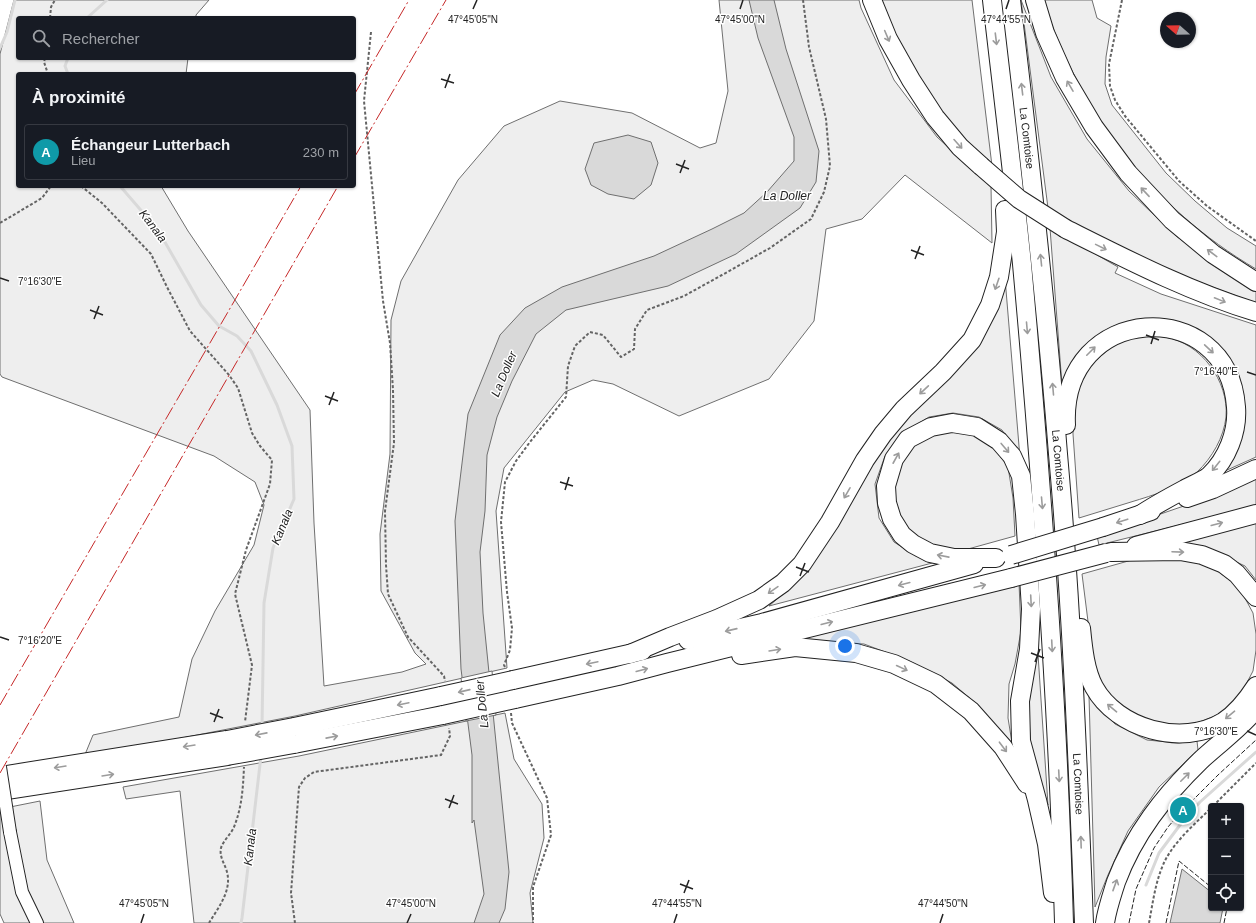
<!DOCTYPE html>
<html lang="fr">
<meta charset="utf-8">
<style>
:root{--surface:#171b24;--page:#20242c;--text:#f1f3f6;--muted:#9ea1a6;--line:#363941;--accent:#c62828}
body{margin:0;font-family:Helvetica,sans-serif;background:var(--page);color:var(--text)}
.controls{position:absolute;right:12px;bottom:12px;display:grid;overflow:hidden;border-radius:4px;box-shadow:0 1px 3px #0004}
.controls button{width:36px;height:36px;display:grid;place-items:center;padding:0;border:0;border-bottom:1px solid var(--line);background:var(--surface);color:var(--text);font:20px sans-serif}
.compass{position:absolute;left:1160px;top:12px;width:36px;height:36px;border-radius:50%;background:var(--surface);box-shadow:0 1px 3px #0004;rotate:290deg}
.you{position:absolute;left:845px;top:646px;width:14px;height:14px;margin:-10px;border:3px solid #fff;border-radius:50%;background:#1a73e8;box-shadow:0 0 0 6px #1a73e833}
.badge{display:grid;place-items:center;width:26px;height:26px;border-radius:50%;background:var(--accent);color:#fff;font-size:13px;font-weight:700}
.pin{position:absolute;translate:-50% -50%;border:2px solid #fff;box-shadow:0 1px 4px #0006}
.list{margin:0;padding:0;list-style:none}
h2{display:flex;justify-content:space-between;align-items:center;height:52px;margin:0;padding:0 16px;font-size:17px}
h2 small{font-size:13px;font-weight:400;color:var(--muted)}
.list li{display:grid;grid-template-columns:26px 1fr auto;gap:12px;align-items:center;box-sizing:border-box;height:56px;margin:0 8px 8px;padding:0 8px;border:1px solid var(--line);border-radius:4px}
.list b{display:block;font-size:15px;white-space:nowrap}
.list p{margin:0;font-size:13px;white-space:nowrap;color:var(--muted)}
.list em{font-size:13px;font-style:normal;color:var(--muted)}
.icon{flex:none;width:22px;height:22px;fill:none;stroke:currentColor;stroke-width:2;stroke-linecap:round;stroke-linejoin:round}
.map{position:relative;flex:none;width:1256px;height:923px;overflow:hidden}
.search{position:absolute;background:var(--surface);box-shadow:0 1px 3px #0004;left:16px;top:16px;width:340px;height:44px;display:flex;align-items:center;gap:10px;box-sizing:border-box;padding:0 14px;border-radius:4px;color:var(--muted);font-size:15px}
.panel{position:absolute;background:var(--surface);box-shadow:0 1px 3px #0004;left:16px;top:72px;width:340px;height:116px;border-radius:4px}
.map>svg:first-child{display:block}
.green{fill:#eee;stroke:#6f6f6f}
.water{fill:#d9d9d9;stroke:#6f6f6f}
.pier{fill:#fff;stroke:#6f6f6f}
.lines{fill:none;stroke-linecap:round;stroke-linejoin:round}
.stream{stroke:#d9d9d9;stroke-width:3}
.building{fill:#f3c9c0;stroke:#222}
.minor-casing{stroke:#222;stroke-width:14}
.highway-casing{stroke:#222;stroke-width:20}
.path{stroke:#646464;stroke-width:2;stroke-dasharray:3 2;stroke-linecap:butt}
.minor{stroke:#fff;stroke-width:12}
.highway{stroke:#fff;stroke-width:18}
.minor-bridge-casing{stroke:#222;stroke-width:14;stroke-linecap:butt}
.highway-bridge-casing{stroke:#222;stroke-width:20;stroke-linecap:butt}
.minor-bridge{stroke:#fff;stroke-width:12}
.highway-bridge{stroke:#fff;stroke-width:18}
.fence{stroke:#222;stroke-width:1;stroke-dasharray:5 2;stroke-linecap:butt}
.power{stroke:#c62828;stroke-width:1;stroke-dasharray:14 3 2 3;stroke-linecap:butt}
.oneway{stroke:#9c9c9c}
.ticks{fill:none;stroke:#222;stroke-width:1.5}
.labels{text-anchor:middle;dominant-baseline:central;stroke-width:3;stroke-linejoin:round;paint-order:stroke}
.street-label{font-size:11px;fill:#222;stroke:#fff}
.water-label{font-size:12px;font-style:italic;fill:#222;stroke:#fff}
.ticks-label{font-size:10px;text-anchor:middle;fill:#222;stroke:#fff;stroke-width:3;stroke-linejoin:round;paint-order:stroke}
</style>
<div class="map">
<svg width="1256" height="923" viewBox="0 0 1256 923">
<rect width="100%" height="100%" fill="#fff"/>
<g class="green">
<path d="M 14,0 L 209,0 L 196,15 L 196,18 L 18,18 L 18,58 L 188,58 L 186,74 L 18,74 L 18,186 L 161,186 L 188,231 L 310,410 L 314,523 L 324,686 L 402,672 L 426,664 L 415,653 L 381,591 L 380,534 L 390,454 L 391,320 L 401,281 L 458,180 L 504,126 L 560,101 L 632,113 L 700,148 L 716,143 L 728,91 L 719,0 L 859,0 L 861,8 L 894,80 L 937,137 L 991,186 L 992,243 L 905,175 L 862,219 L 826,229 L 814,321 L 769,379 L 679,416 L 613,384 L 593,380 L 565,392 L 504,468 L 496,511 L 507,668 L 295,716 L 84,757 L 93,735 L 179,717 L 192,659 L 215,611 L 254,545 L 264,505 L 255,482 L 214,456 L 2,377 L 0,374 L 0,54 Z"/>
<path d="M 882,0 L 972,0 L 992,166 C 978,152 961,139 949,123 C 920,86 894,45 882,0 Z"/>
<path d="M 1021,0 L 1051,77 L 1087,139 L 1129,191 L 1176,236 L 1228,273 L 1256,288 L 1256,303 C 1186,278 1111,249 1048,208 Z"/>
<path d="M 1043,0 L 1092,0 L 1097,18 L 1111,26 L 1106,57 L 1105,84 L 1112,105 L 1166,173 L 1195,201 L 1227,228 L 1256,246 L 1256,269 C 1152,208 1081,114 1043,0 Z"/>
<path d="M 1050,228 L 1118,267 L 1115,273 L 1161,294 L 1256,325 L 1256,457 L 1216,475 L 1242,429 L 1244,398 L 1235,370 L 1219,347 L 1198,332 L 1172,321 L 1143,319 L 1114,326 L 1085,347 L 1062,385 Z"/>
<path d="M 1005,278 L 1020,458 L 1002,430 L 979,417 L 953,413 L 929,417 L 906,431 L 885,456 L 875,484 L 879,518 L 894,542 L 916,556 L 936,562 L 769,606 L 801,578 L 885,442 L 914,409 Z"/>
<path d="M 1147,336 C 1153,336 1159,336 1165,337 C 1201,343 1229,381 1226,417 C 1224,437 1212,458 1197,472 C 1178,488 1154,495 1131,502 C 1114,507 1096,513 1079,518 L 1073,434 L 1073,413 L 1079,385 L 1089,366 L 1114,345 L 1129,339 Z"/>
<path d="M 945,430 L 969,433 L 993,446 L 1008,467 L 1013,498 L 1015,536 L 968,549 L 939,550 L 916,540 L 899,522 L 893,497 L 893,476 L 904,455 L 921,438 Z"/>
<path d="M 1256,474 L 1256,506 L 1099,545 L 1097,536 L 1230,490 Z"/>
<path d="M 1256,523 L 1256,580 L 1245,566 L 1213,551 L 1175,542 Z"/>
<path d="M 1180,557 L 1212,567 L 1239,587 L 1253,613 L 1256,634 L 1256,650 L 1253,671 L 1241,694 L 1220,714 L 1194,724 L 1169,726 L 1140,719 L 1115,701 L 1098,680 L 1092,653 L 1082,574 L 1139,558 Z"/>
<path d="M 1019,583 L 1021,631 L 1015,664 L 1009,684 L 1008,718 L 1013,749 L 980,707 L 952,683 L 909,661 L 864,644 L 795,640 Z"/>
<path d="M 1036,624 L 1048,805 C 1041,783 1031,760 1030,737 C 1027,699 1033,661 1036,624 Z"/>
<path d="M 1089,696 L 1115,724 L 1147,740 L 1178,743 L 1197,741 L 1198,750 L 1159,787 L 1128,831 L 1108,875 L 1095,907 Z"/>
<path d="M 505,713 L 514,759 L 542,804 L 544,838 L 530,893 L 533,923 L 194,923 L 180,791 L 126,799 L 123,787 L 299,756 Z"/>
<path d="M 40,801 L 47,860 L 74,923 L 4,923 L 0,914 L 0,809 Z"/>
</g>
<g class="water">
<path d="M 749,0 L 774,0 L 786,49 L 819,151 L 816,182 L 800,208 L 736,254 L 668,286 L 566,310 L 536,334 L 512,381 L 497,417 L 487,455 L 485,511 L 480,552 L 483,613 L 509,872 L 505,909 L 499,923 L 474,923 L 484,894 L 474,820 L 472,823 L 472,755 L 461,669 L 455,521 L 468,414 L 500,335 L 525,308 L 562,287 L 654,256 L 712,229 L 744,213 L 767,192 L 794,161 L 794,137 L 758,38 Z"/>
<path d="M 628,135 L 651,142 L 658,163 L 651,185 L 634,199 L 608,194 L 591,185 L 585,169 L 594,143 Z"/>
<path d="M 1182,869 L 1211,892 L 1211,908 L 1223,908 L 1220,923 L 1170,923 Z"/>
</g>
<path class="pier" d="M 492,671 L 496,715 L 466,721 L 461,678 Z"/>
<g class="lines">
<g class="stream">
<path d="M 87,18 L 107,0"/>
<path d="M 0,48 L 7,32 L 15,0"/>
<path d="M 68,74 L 65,66 L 68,58"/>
<path d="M 120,186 L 158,230 L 201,305 L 219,326 L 237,336 L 251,351 L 277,405 L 292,446 L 294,499 L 273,548 L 264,603 L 262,727"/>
<path d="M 1146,885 L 1159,853 L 1186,817 L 1200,802 L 1256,752"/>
<path d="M 241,923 L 242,918 L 261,756"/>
</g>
</g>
<path class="building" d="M 1184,806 L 1188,809 L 1182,815 L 1179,812 Z"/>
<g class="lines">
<defs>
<path id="minor" d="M 10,832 L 22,892 L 37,923"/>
<g id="highway">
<path d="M 872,0 L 888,39 L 911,80 L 935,117 L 960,147 L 981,166"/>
<path d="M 992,0 C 1002,88 1013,176 1022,264 C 1042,483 1058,703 1064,923"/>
<path id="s1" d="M 1011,0 C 1029,151 1046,302 1058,454 C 1072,610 1078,767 1084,923"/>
<path d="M 1035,0 L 1045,33 L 1065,78 L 1094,127 L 1128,173 L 1172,220 L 1213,254 L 1256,282"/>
<path d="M 1066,229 C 1128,260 1190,292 1256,312"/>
<path d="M 1066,425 C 1060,302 1228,294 1236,407 C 1238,432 1227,459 1209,476 C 1203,481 1192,485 1185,489 C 1170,497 1155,505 1140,515"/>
<path d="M 1187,498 L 1213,489 L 1256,469"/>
<path d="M 1103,527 L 1151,511"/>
<path d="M 1136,546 L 1256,514"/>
<path d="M 1111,552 L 1180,551 L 1202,555 L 1224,564 L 1237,574 L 1256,597"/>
<path d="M 996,558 L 954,558 L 930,553 L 913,544 L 902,535 L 892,519 L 887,503 L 886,486 L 894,459 L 908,439 L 931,427 L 952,423 L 977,427 L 999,441 L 1012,456 L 1021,476 L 1025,514 L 1031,609 L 1029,649 L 1020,701 L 1021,741 L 1037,800 L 1047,844 L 1053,893"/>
<path d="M 1081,628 C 1083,648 1085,670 1094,687 C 1117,729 1182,747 1223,722 C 1237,713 1247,700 1256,686"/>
<path d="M 688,640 L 762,623 L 974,564"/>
<path d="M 630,654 L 670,637 L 717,619 L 759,600 L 783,583 L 802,564 L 830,522 L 865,460 L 883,434 L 904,409 L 943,372 L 972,340 L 990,305 L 999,277 L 1006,232 L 1005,210"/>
<path d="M 741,655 L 795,647 L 856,653 L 894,664 L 936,684 L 971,711 L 1003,747 L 1027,784"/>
<path d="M 513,680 L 642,651"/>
<path d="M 515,699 L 618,676 L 667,663 L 1011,578"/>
<path d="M 294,727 L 441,696"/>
<path d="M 294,744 L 443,715"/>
<path d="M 0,776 L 227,740"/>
<path d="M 0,791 L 227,756"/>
<path d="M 1105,923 C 1107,909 1112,895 1116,882 C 1134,834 1164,796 1200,761 C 1219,743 1240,729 1256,709"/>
</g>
</defs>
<use href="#minor" class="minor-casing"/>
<use href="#highway" class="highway-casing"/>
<g class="path">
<path d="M 1122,0 L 1109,64 L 1110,86 L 1115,100 L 1125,116 L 1179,181 L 1207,206 L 1256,241"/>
<path d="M 50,18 L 51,7 L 55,0"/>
<path d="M 371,32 L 364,101 L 383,301 L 390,343 L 393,390 L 394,443 L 385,511 L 386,565 L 388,594 L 408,637 L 444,676 L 445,681"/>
<path d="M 45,58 L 44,62 L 48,74"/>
<path d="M 81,186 L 102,203 L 151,254 L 167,287 L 190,331 L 229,375 L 238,388 L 252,433 L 260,446 L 272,460 L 270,484 L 246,550 L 235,594 L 252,665 L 245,722"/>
<path d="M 0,223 L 42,198 L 51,186"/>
<path d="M 505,667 L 504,665 L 510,650 L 512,628 L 507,592 L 501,522 L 505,482 L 516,461 L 530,442 L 566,397 L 568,366 L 575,346 L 590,332 L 603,335 L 621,357 L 634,349 L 635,329 L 647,310 L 684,296 L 722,275 L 770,248 L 811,219 L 824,192 L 830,166 L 826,119 L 809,47 L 803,0"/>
<path d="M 511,713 L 512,723 L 547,798 L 551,835 L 533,887 L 533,923"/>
<path d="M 1213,806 L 1256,763"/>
<path d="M 209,923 C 218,908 232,891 227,872 C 225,864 219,857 221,848 C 223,841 231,834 234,827 C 242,807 243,788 244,767"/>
<path d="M 295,923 L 291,893 L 299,787 L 305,778 L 314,772 L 441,755 L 450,736 L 449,728"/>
<path d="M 1149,923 C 1153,902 1156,876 1167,857 C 1178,838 1196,823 1211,808"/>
</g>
<use href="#minor" class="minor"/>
<use href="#highway" class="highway"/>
<defs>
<path id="minor-bridge" d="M 0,767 L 10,832"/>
<g id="highway-bridge">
<path d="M 981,166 L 1019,199 L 1066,229"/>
<path d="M 1011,555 L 1103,527"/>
<path d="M 1011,578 L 1106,553"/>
<path d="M 441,696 L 513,680"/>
<path d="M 443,715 L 515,699"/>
<path d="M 227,740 L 294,727"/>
<path d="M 227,756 L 294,744"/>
</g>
</defs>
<use href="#minor-bridge" class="minor-bridge-casing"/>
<use href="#highway-bridge" class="highway-bridge-casing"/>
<use href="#minor-bridge" class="minor-bridge"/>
<use href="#highway-bridge" class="highway-bridge"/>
<g class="fence">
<path d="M 1186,807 L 1218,775 L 1256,740"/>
<path d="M 1129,923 L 1136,889 L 1154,848 L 1168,827 L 1180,813"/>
<path d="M 1166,923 L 1179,861 L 1211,887"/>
<path d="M 1224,923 L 1227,908"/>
</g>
<g class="power">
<path d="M 354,95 L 409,0"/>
<path d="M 354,158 L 446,0"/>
<path d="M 0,705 L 301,186"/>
<path d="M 0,773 L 338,186"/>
</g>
</g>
<defs><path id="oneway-shaft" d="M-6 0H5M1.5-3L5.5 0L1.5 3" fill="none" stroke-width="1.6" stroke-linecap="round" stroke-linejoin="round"/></defs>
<g class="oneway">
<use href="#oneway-shaft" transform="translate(887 36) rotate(67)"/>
<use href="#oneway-shaft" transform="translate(996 39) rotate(83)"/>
<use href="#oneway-shaft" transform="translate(1070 86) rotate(-120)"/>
<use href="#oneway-shaft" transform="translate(1022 89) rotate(-97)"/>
<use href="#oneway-shaft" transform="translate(958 144) rotate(48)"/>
<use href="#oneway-shaft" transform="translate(1145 192) rotate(-133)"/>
<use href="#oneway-shaft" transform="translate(1101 247) rotate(26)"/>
<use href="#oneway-shaft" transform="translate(1212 253) rotate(-143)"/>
<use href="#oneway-shaft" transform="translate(1041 260) rotate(-96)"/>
<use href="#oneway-shaft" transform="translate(997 284) rotate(109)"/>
<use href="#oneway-shaft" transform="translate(1220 300) rotate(22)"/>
<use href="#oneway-shaft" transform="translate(1027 328) rotate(85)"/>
<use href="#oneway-shaft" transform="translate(1209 349) rotate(43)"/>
<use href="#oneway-shaft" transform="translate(1091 351) rotate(-45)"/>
<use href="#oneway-shaft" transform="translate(1053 389) rotate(-95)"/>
<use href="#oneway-shaft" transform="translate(924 390) rotate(137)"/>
<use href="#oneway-shaft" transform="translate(1005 448) rotate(50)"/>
<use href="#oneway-shaft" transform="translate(896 458) rotate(-61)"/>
<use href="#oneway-shaft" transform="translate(1216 466) rotate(129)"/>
<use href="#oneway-shaft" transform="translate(847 493) rotate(120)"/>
<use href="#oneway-shaft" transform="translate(1042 503) rotate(85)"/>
<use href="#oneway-shaft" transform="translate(1122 521) rotate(162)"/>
<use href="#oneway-shaft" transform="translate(1217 524) rotate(-15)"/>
<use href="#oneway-shaft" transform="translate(1178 552) rotate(2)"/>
<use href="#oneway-shaft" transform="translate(943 556) rotate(-169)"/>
<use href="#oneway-shaft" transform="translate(904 584) rotate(165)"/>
<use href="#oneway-shaft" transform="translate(980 586) rotate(-14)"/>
<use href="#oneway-shaft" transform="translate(773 590) rotate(145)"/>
<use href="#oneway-shaft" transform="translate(1031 601) rotate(87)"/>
<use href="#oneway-shaft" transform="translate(827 623) rotate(-14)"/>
<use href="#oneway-shaft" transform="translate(731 630) rotate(167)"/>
<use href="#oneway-shaft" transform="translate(1052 646) rotate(87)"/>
<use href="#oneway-shaft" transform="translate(775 650) rotate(-9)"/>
<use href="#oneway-shaft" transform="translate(592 663) rotate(168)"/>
<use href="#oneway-shaft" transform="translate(902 668) rotate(25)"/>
<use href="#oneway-shaft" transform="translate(642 670) rotate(-15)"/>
<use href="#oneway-shaft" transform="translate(464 691) rotate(167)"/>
<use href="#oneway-shaft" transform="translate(403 704) rotate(168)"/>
<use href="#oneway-shaft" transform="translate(1112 708) rotate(-140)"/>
<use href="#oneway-shaft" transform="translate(1230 715) rotate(140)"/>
<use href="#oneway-shaft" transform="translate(261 734) rotate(169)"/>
<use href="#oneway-shaft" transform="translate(332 737) rotate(-11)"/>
<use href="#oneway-shaft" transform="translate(189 746) rotate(171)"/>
<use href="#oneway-shaft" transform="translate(1003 747) rotate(53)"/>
<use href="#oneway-shaft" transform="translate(60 767) rotate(171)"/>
<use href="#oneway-shaft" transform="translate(108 775) rotate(-9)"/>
<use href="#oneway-shaft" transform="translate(1059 776) rotate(87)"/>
<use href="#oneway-shaft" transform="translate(1185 777) rotate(-45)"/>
<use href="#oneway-shaft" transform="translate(1081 842) rotate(-92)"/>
<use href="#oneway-shaft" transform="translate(1115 885) rotate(-70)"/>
</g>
<path class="ticks" d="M 473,9 L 477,0M 740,9 L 743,0M 1006,9 L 1009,0M 441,79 L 454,83M 445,88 L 450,74M 676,164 L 689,169M 680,173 L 685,160M 911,250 L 924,255M 915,259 L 920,246M 0,278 L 9,281M 90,310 L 103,315M 94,319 L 99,306M 1146,335 L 1159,340M 1151,344 L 1155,331M 1247,372 L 1256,375M 325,396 L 338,401M 329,405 L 334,392M 560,482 L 573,486M 565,490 L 569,477M 796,567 L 809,572M 800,576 L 805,563M 0,637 L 9,640M 1031,653 L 1044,658M 1035,662 L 1040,649M 210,713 L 223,718M 214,722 L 219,709M 1247,731 L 1256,735M 445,799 L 458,804M 449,808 L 454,795M 680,884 L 693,889M 684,893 L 689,880M 141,923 L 144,914M 407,923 L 411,914M 674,923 L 677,914M 940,923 L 943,914"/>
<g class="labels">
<g class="street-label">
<text stroke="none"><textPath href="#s1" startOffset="139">La Comtoise</textPath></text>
<text stroke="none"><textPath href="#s1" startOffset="463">La Comtoise</textPath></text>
<text stroke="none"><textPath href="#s1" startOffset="787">La Comtoise</textPath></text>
</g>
<g class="water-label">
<text x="787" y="196">La Doller</text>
<text transform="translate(153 226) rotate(53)">Kanala</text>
<text transform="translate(504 374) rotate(-67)">La Doller</text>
<text transform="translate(282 527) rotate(-67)">Kanala</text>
<text transform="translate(482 704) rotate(-96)">La Doller</text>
<text transform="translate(250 847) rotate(-83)">Kanala</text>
</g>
</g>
<g class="ticks-label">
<text x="473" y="23">47°45'05"N</text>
<text x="740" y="23">47°45'00"N</text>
<text x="1006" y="23">47°44'55"N</text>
<text x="40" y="285">7°16'30"E</text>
<text x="1216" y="375">7°16'40"E</text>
<text x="40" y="644">7°16'20"E</text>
<text x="1216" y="735">7°16'30"E</text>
<text x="144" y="907">47°45'05"N</text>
<text x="411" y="907">47°45'00"N</text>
<text x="677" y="907">47°44'55"N</text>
<text x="943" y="907">47°44'50"N</text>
</g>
</svg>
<div class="controls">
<button>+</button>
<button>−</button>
<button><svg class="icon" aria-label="locate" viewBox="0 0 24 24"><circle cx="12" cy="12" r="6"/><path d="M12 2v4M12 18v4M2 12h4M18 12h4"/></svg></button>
</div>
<svg class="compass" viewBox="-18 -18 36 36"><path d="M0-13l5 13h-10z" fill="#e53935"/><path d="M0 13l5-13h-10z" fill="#9ea1a6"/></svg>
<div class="you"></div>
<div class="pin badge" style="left:1183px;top:810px;background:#0f9aa8">A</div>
<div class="search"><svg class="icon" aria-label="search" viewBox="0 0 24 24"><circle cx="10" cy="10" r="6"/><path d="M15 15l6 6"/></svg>Rechercher</div>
<section class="panel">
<h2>À proximité<small></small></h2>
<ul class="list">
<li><span class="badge" style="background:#0f9aa8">A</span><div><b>Échangeur Lutterbach</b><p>Lieu</p></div><em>230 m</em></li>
</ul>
</section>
</div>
